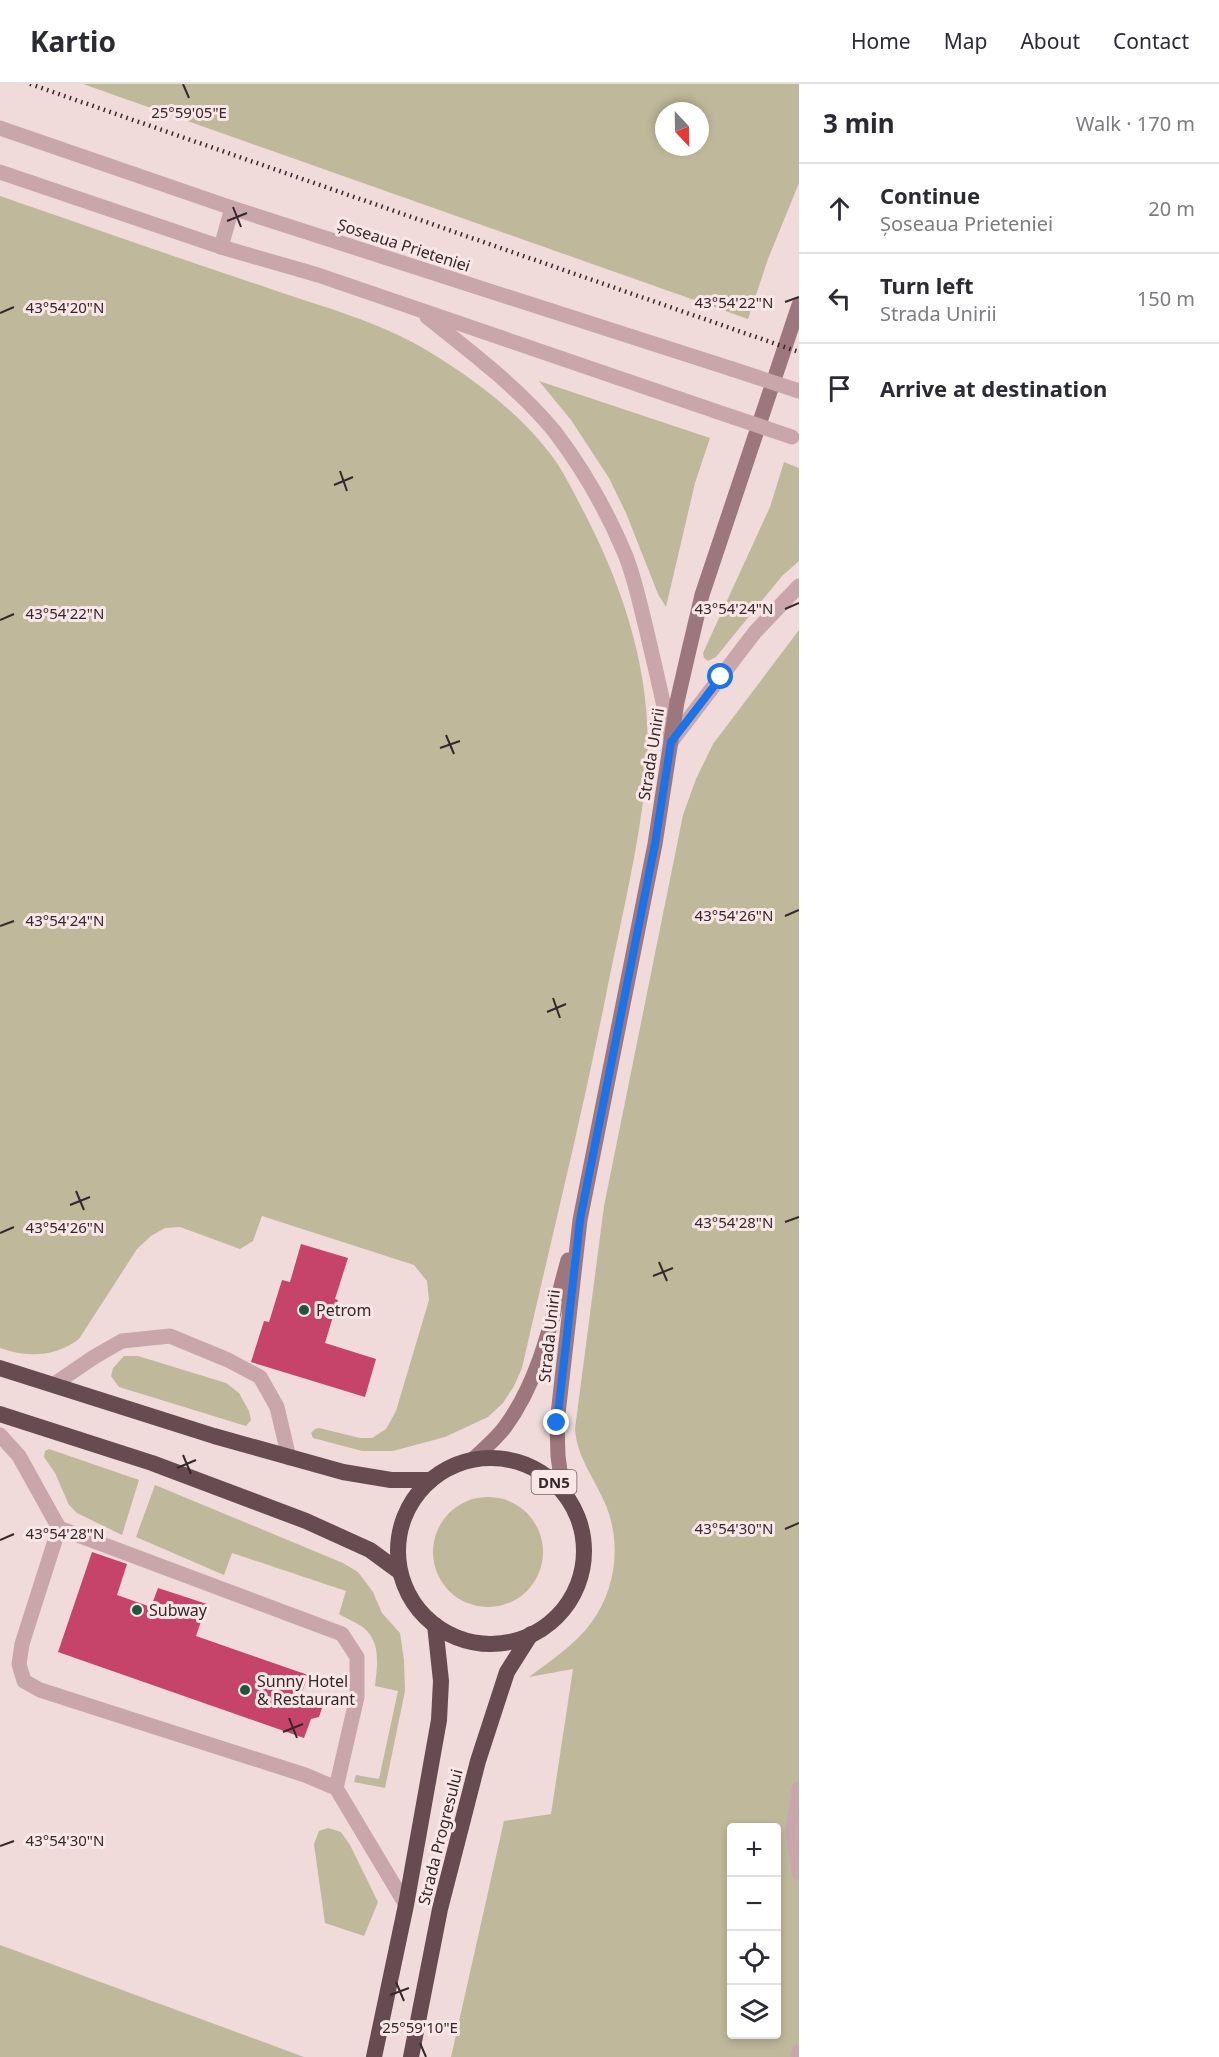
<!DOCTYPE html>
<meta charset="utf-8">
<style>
:root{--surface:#fff;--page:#f7f7f7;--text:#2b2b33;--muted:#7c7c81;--line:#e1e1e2}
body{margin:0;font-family:"Noto Sans",sans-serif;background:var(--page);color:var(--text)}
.controls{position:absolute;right:18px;bottom:18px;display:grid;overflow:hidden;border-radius:6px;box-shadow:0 3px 9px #0003}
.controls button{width:54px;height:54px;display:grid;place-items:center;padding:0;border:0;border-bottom:2px solid var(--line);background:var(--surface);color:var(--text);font:30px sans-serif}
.compass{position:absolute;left:655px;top:18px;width:54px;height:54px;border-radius:50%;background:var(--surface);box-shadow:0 3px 9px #0003;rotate:158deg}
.stop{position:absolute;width:18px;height:18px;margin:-14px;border:4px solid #1a73e8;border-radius:50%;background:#fff}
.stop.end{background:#1a73e8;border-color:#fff;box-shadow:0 2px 6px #0008}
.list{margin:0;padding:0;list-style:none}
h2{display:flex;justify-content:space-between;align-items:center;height:78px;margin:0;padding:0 24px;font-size:26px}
h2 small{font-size:20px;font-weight:400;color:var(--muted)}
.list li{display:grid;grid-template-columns:39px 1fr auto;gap:18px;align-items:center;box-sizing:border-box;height:90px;padding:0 24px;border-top:2px solid var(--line)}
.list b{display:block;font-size:22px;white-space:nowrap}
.list p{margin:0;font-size:20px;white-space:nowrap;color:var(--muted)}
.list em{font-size:20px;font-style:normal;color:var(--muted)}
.icon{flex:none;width:33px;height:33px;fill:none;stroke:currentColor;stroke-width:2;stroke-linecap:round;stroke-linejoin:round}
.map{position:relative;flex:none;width:799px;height:1973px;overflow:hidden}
header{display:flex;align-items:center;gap:36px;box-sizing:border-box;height:84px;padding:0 30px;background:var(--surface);border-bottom:2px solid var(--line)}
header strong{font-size:28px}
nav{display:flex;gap:33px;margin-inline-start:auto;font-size:21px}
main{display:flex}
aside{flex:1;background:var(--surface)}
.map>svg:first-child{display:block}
.green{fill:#c0b89a;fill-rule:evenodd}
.building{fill:#c6436a}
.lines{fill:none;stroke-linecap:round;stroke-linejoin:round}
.service{stroke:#c9a6a9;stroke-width:15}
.minor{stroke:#c9a6a9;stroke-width:15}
.secondary{stroke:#9d777e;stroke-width:15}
.trunk{stroke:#664b50;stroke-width:16}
.rail{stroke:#35272a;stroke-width:4.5;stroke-dasharray:1.5 4.5;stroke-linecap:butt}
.service-bridge{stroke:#c9a6a9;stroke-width:15}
.route{stroke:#1a73e8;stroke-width:8}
.ticks{fill:none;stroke:#35272a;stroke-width:2}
.poi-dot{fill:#1c573b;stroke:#f9e6e6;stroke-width:2}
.labels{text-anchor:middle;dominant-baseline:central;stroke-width:6;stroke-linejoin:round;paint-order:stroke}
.shield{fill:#f9e6e6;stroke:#706062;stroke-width:1.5}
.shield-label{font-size:15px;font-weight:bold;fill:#35272a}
.street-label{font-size:16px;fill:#35272a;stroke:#f9e6e6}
.poi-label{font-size:16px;fill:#35272a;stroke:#f9e6e6;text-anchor:start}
.ticks-label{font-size:15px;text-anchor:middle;fill:#35272a;stroke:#f9e6e6;stroke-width:6;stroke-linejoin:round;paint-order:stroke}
</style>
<header>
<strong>Kartio</strong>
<nav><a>Home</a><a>Map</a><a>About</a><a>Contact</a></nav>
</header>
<main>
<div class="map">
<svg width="799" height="1973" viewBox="0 0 799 1973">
<rect width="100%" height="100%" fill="#f1dada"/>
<g class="green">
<path d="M 83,0 L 799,0 L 799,99 L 768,175 L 748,235 ZM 664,27 L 700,27 L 700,63 L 664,63 Z"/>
<path d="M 0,112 C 89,143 178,174 268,204 C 322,223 379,237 428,267 C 472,294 516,326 548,367 C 563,385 573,408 584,428 C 626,509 655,599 646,692 C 639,762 622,832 608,901 C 583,1029 551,1156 522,1284 L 514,1302 L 503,1319 L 488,1333 L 445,1353 L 393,1367 L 362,1367 L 313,1354 L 311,1349 L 315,1345 L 319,1344 L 360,1354 L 372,1354 L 386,1345 L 396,1327 L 429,1216 L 427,1197 L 414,1181 L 262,1132 L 253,1157 L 240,1165 L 180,1143 L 165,1144 L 151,1152 L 137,1165 L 79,1255 C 54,1273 29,1274 0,1264 Z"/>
<path d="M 539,297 L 710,354 L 695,399 L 666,523 L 658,510 L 626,429 L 609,394 L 571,336 Z"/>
<path d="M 784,378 L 799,384 L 799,477 L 782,492 L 716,573 L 708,577 L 704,574 L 703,569 L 770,423 Z"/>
<path d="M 799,546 L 799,1973 L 451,1973 L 504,1737 L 551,1730 L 573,1585 L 529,1593 C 550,1577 575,1561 591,1539 C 617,1504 622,1456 604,1417 C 593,1392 577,1373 575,1345 L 604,1122 L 683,731 L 696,695 L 713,660 ZM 732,1744 L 776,1744 L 776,1950 L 732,1950 Z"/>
<path d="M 124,1272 L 138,1272 L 226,1299 L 239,1309 L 249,1327 L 251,1336 L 246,1342 L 119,1303 L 111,1292 L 113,1284 Z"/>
<path d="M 49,1365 L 139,1396 L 122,1451 L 77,1429 L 69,1421 L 55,1389 L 44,1373 L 45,1367 Z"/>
<path d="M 155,1401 L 343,1479 L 358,1488 L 373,1508 L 382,1529 L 400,1549 L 404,1576 L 405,1607 L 385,1704 L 354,1698 L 356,1691 L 379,1695 L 398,1607 L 375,1602 C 377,1584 381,1562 367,1547 C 361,1540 347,1535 339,1530 L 346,1507 L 232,1469 L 224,1491 L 136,1453 Z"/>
<circle cx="488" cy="1468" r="55"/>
<path d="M 328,1744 L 341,1748 L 350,1761 L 378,1818 L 364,1852 L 325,1839 L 314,1760 L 319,1747 Z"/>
<path d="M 0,1861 L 304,1973 L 0,1973 Z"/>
</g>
<g class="building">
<path d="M 301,1160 L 348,1174 L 335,1215 L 338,1216 L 325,1259 L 376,1275 L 365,1313 L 251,1278 L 264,1237 L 269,1238 L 282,1196 L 290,1198 Z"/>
<path d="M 92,1468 L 127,1480 L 117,1511 L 151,1523 L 158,1504 L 207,1520 L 196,1552 L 308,1591 L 301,1611 L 317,1617 L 322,1624 L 319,1633 L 311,1635 L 304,1654 L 58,1568 Z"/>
</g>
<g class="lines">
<g class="service">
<path d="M 0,44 L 232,124 L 732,285"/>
<path d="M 0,88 L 221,163 L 318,191 L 718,328"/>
<path d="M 221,163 L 232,124"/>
<path d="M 427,233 C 471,268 519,304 555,348 C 583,385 607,427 625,470 C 634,492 639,516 645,540 C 654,578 663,616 671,655"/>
<path d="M 671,658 L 755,548 L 799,502"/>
<path d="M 53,1301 L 94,1273 L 122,1257 L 170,1252 L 228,1276 L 260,1293 L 277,1323 L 289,1374"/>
<path d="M 0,1351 L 19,1372 L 59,1444 L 342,1550 L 357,1573 L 357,1613 L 336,1704"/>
<path d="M 59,1444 L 22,1560 L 19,1580 L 24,1597 L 40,1606 L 305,1691 L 336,1704 L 406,1821"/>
</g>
<g class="minor">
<path d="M 799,1705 L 793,1745 L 799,1789"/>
<path d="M 798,1973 L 799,1968"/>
</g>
<g class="secondary">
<path d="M 472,1376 C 483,1366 496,1355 505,1343 C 541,1294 552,1233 568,1176"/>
<path d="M 563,1409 L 558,1372 L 557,1339 L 580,1136 L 655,760 L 677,618 L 689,566 L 702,511 L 799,221"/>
</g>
<g class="trunk">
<path d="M 0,1284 L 214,1352 L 343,1388 L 391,1396 L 431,1396"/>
<path d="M 0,1330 L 152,1379 L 306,1437 L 370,1466 L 400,1488"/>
<circle cx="491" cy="1467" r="93"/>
<path d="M 374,1973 L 406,1821 L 439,1636 L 441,1597 L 435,1541"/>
<path d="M 411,1973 L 440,1825 L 478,1677 L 507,1588 L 531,1550"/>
</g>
<path class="rail" d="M 30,0 L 799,268"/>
<g class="service-bridge">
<path d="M 732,285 L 799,307"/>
<path d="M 718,328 L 792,353"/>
</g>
</g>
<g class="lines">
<path class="route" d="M 557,1339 L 580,1136 L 655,760 L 671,658 L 721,593"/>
</g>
<path class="ticks" d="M 183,0 L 189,14M 233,123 L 241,143M 227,137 L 247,129M 785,218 L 799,213M 0,229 L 14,223M 340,387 L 347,407M 334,401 L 353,393M 785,525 L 799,519M 0,536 L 14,530M 446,651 L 454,670M 440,664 L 460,657M 785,832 L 799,826M 0,842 L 14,837M 553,914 L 560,934M 547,928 L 566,920M 76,1107 L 84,1126M 70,1121 L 90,1113M 785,1138 L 799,1133M 0,1149 L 14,1143M 659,1178 L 667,1197M 653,1192 L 673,1184M 183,1371 L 191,1390M 177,1384 L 196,1376M 785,1445 L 799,1439M 0,1456 L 14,1450M 289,1634 L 297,1654M 283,1648 L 303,1640M 0,1762 L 14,1757M 396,1898 L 404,1917M 390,1911 L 409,1904M 420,1959 L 426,1973"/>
<g class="poi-dot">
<circle cx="304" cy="1226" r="6"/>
<circle cx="137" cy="1526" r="6"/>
<circle cx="245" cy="1606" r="6"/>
</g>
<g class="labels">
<rect class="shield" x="531.5" y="1386" width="45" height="24" rx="4.5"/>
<g class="shield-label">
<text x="554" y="1398">DN5</text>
</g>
<g class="street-label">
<text transform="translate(404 161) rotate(18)">Șoseaua Prieteniei</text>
<text transform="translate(651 670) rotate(-81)">Strada Unirii</text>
<text transform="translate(549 1252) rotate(-84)">Strada Unirii</text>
<text transform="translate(440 1753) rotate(-76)">Strada Progresului</text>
</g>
<g class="poi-label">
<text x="316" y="1226">Petrom</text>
<text x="149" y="1526">Subway</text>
<text x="257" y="1597">Sunny Hotel<tspan x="257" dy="18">&amp; Restaurant</tspan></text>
</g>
</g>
<g class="ticks-label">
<text x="189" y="34">25°59'05"E</text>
<text x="734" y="224">43°54'22"N</text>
<text x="65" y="229">43°54'20"N</text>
<text x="734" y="530">43°54'24"N</text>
<text x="65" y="535">43°54'22"N</text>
<text x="734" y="837">43°54'26"N</text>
<text x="65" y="842">43°54'24"N</text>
<text x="734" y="1144">43°54'28"N</text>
<text x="65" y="1149">43°54'26"N</text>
<text x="734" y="1450">43°54'30"N</text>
<text x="65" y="1455">43°54'28"N</text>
<text x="65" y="1762">43°54'30"N</text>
<text x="420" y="1949">25°59'10"E</text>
</g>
</svg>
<div class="controls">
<button>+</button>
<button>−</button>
<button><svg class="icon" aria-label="locate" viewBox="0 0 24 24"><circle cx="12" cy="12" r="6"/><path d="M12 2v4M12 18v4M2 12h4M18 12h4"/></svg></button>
<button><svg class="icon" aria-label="layers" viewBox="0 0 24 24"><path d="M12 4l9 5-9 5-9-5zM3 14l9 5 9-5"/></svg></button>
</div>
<svg class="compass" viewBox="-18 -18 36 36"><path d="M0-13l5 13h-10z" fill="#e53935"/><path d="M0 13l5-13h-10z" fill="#7c7c81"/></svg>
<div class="stop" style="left:721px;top:593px"></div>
<div class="stop end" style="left:557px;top:1339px"></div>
</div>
<aside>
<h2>3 min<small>Walk · 170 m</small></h2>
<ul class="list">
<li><svg class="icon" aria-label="ahead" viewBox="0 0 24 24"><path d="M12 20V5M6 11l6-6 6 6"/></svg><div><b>Continue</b><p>Șoseaua Prieteniei</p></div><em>20 m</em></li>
<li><svg class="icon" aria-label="left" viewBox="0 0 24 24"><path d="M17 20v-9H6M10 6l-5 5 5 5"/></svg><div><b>Turn left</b><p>Strada Unirii</p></div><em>150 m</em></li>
<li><svg class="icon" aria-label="arrive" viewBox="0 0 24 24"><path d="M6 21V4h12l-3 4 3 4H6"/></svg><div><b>Arrive at destination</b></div></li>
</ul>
</aside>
</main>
